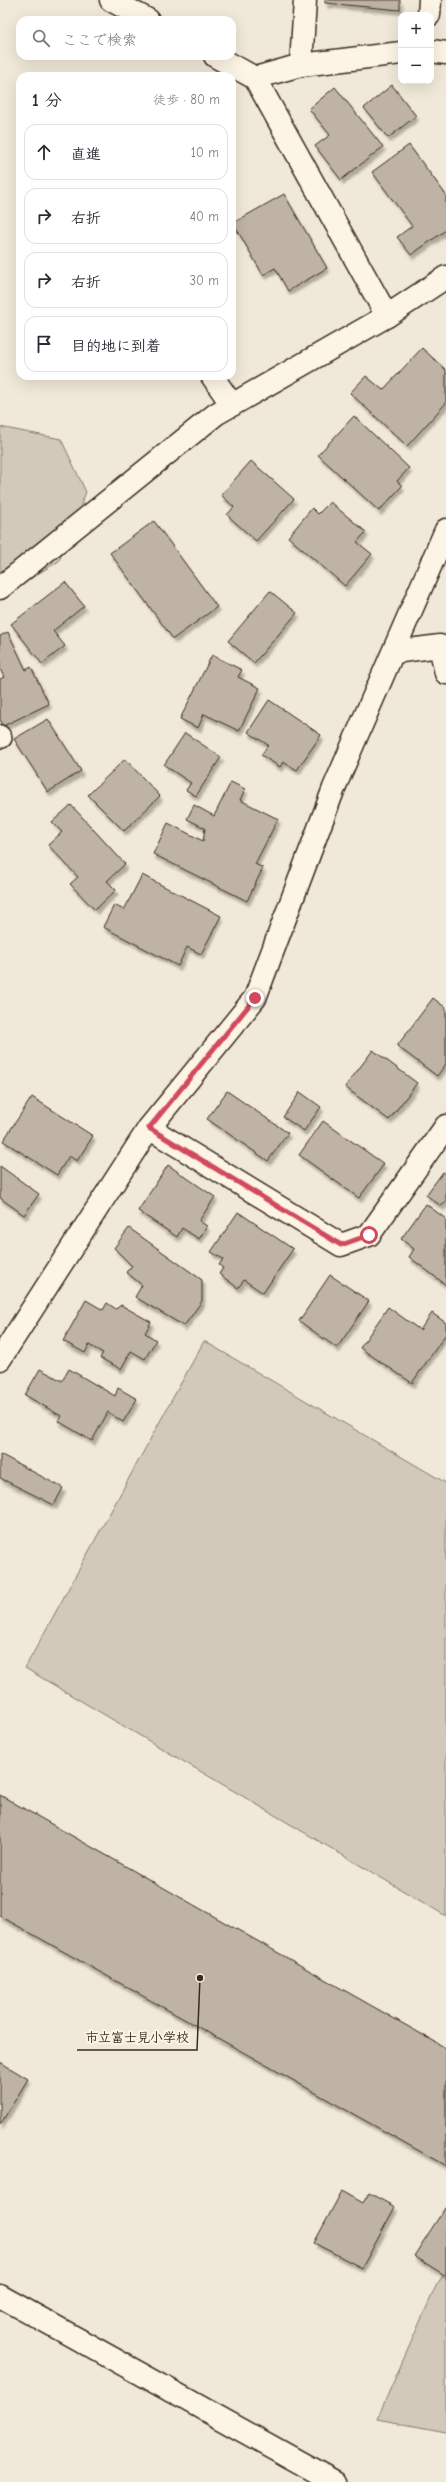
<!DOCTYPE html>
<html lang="ja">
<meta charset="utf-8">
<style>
:root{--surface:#fff;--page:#f7f7f7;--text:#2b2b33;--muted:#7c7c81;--line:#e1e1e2}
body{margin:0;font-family:"Comic Neue","Klee One",sans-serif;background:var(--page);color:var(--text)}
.controls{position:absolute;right:12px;top:12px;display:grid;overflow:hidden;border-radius:8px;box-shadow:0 4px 16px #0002}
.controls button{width:36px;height:36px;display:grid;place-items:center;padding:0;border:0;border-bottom:1px solid var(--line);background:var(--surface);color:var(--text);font:20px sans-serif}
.stop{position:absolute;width:12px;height:12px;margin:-9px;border:3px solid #d1495b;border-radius:50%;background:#fff}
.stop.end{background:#d1495b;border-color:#fff;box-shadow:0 1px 4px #0008}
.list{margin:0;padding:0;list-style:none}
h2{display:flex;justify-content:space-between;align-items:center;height:52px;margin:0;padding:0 16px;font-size:17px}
h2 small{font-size:13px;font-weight:400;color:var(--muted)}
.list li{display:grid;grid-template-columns:26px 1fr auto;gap:12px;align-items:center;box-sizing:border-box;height:56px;margin:0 8px 8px;padding:0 8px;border:1px solid var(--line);border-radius:12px}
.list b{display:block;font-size:15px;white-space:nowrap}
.list em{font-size:13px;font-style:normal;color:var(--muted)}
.icon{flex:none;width:22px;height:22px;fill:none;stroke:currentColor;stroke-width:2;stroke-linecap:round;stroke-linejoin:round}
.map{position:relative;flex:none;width:446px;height:2482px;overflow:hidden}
.search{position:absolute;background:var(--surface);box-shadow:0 4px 16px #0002;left:16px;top:16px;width:220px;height:44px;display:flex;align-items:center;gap:10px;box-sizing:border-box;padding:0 14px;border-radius:12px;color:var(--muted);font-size:15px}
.panel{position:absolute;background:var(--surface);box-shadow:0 4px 16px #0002;left:16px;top:72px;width:220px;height:308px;border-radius:12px}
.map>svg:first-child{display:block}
.green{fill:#d2c9ba;stroke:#867a6c}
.building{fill:#beb3a4;stroke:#3b2a1e;filter:url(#shadow)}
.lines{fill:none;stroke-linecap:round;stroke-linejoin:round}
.lane-casing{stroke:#3b2a1e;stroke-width:22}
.street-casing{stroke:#3b2a1e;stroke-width:25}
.secondary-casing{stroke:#3b2a1e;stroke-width:25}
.lane{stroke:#fcf5e5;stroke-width:19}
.street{stroke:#fcf5e5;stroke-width:22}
.secondary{stroke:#fcf5e5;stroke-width:22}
.route{stroke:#d1495b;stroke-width:5}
.leader{fill:none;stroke:#3b2a1e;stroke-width:1.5}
.callout-dot{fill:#3b2a1e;stroke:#fcf5e5;stroke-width:1.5}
.callout-label{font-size:13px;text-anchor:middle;font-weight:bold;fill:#3b2a1e;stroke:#fcf5e5;stroke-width:4;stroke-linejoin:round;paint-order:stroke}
</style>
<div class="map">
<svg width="446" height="2482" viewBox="0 0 446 2482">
<defs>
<filter id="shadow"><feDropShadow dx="2.5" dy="4.5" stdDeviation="1" flood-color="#0004"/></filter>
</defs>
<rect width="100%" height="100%" fill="#f0e9d9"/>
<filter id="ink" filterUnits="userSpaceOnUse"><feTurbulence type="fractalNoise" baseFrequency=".025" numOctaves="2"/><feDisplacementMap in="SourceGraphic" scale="8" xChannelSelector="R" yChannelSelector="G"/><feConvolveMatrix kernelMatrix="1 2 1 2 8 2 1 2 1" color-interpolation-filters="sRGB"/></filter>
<g filter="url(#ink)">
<g class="green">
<path d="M 0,427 L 61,439 L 86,492 L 59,561 L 0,597 Z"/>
<path d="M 204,1341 L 446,1483 L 446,1916 L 25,1668 Z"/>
<path d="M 446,2271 L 446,2432 L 377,2419 L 436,2286 Z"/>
</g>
<g class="building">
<path d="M 325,0 L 400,0 L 400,10 L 325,3 Z"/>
<path d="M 392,85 L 416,116 L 388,138 L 364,108 Z"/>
<path d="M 335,87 L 383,147 L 341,180 L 315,146 L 330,135 L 309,109 Z"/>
<path d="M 409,145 L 446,195 L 446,230 L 411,255 L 397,237 L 412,226 L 372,172 Z"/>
<path d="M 284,194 L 327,268 L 288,291 L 275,268 L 263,275 L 233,223 Z"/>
<path d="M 422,348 L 446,370 L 446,403 L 407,446 L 350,393 L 366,376 L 383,390 Z"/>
<path d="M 354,416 L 409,468 L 397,481 L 402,486 L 379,511 L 318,455 Z"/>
<path d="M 251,461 L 294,499 L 256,541 L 227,515 L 234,507 L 221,495 Z"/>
<path d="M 330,502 L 366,532 L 357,542 L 372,554 L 345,586 L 288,537 L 312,508 L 318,514 Z"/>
<path d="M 154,521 L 217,607 L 173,639 L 110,553 Z"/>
<path d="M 65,582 L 84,606 L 53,631 L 65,646 L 42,664 L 11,624 Z"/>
<path d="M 270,591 L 297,613 L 254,663 L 228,641 Z"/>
<path d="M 8,632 L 26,670 L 31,667 L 49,704 L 3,726 L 0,719 L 0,679 L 4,677 L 0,669 L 0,636 Z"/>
<path d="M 212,655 L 242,670 L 238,677 L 260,688 L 239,731 L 204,714 L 198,728 L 180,719 Z"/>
<path d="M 269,700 L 321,735 L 297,770 L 283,762 L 280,767 L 261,755 L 268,745 L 248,732 Z"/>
<path d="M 48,719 L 81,771 L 48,792 L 14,739 Z"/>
<path d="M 185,733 L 221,757 L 196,796 L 186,790 L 191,783 L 164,765 Z"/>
<path d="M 125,759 L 160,796 L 124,831 L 88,795 Z"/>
<path d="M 231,782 L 245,789 L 240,800 L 278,819 L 255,864 L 263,868 L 247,901 L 153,854 L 168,823 L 203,841 L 205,828 L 187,819 L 194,805 L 214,816 Z"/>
<path d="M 71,805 L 125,864 L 107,881 L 116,890 L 95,910 L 70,884 L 78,877 L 48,845 L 62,832 L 52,822 Z"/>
<path d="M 142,875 L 221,916 L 201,954 L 187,947 L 178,966 L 103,927 L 114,905 L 124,910 Z"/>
<path d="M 433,998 L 446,1008 L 446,1064 L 437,1076 L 397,1046 Z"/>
<path d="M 373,1050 L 417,1083 L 389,1120 L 345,1087 Z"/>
<path d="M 227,1091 L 288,1133 L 268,1161 L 207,1119 Z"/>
<path d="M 300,1092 L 321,1107 L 304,1131 L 283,1117 Z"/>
<path d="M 32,1097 L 93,1136 L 77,1161 L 69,1156 L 57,1175 L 3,1141 Z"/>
<path d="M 323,1121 L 384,1164 L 359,1198 L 299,1155 Z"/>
<path d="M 168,1165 L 215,1197 L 199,1221 L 207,1226 L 199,1239 L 182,1228 L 177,1237 L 138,1211 Z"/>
<path d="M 0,1166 L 39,1194 L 24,1215 L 0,1198 Z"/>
<path d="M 443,1172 L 446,1174 L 446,1202 L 441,1206 L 426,1195 Z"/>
<path d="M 426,1204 L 446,1219 L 446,1285 L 409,1257 L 414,1249 L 401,1239 Z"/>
<path d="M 238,1212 L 293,1249 L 263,1293 L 244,1280 L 238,1288 L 219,1274 L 223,1268 L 219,1265 L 223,1259 L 211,1252 Z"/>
<path d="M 129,1228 L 202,1280 L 202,1301 L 184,1326 L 135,1297 L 142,1285 L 126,1272 L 132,1266 L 114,1248 Z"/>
<path d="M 330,1275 L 369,1301 L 337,1348 L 299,1321 Z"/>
<path d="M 86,1300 L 103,1310 L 107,1303 L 116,1309 L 121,1305 L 151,1322 L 145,1333 L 156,1340 L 145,1359 L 131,1351 L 121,1369 L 100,1358 L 103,1353 L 89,1345 L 85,1353 L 63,1341 Z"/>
<path d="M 388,1307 L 420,1330 L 432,1313 L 446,1323 L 446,1334 L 412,1383 L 360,1348 Z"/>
<path d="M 40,1369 L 62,1381 L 69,1369 L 115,1396 L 118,1388 L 137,1399 L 123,1422 L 108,1412 L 92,1441 L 58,1421 L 61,1416 L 25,1395 Z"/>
<path d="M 0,1454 L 63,1488 L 54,1505 L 0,1478 Z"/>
<path d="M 0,1795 L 446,2048 L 446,2166 L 0,1916 Z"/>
<path d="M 0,2062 L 28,2079 L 0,2125 Z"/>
<path d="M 342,2191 L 363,2203 L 369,2193 L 395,2207 L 362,2268 L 314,2243 Z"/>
<path d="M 445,2208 L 446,2208 L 446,2276 L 414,2256 Z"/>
</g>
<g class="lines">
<defs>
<path id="lane" d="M 0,735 L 2,738"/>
<g id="street">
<path d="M 111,0 L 148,20"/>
<path d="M 429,15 L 430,0"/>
<path d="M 431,51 L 446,53"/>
<path d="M 215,56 L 255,78 L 387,316"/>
<path d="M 301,65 L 305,0"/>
<path d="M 255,78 L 301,65 L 401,53"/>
<path d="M 212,376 L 232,405"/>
<path d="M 394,652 L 440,646 L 446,673"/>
<path d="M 149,1128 L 341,1245 L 369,1235 L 446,1126"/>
</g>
<g id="secondary">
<path d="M 0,588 L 216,414 L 387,316 L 446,277"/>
<path d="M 0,1359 L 149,1128 L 255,998 L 334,788 L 446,530"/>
<path d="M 0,2296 L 335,2482"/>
</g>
</defs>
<use href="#lane" class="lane-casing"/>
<use href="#street" class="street-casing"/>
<use href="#secondary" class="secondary-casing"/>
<use href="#lane" class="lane"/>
<use href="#street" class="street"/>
<use href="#secondary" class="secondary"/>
</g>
</g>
<g class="lines" filter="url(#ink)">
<path class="route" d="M 255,998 L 149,1128 L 341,1245 L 369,1235"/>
</g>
<path class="leader" d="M200 1978L197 2050H77"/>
<circle class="callout-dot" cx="200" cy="1978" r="4"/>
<g class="callout-label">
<text x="137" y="2042">市立富士見小学校</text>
</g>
</svg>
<div class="controls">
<button>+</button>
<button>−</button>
</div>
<div class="stop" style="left:369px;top:1235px"></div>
<div class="stop end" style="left:255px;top:998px"></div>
<div class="search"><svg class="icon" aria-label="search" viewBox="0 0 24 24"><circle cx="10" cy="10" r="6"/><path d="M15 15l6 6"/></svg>ここで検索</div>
<section class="panel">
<h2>1 分<small>徒歩 · 80 m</small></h2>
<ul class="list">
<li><svg class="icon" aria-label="ahead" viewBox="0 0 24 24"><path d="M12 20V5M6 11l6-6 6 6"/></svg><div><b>直進</b></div><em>10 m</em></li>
<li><svg class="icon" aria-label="right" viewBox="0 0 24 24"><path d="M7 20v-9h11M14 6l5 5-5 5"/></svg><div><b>右折</b></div><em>40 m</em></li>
<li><svg class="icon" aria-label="right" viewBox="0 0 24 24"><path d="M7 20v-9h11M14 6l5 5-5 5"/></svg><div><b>右折</b></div><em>30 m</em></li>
<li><svg class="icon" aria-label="arrive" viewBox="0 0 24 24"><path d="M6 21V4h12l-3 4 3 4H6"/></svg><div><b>目的地に到着</b></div></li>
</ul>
</section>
</div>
